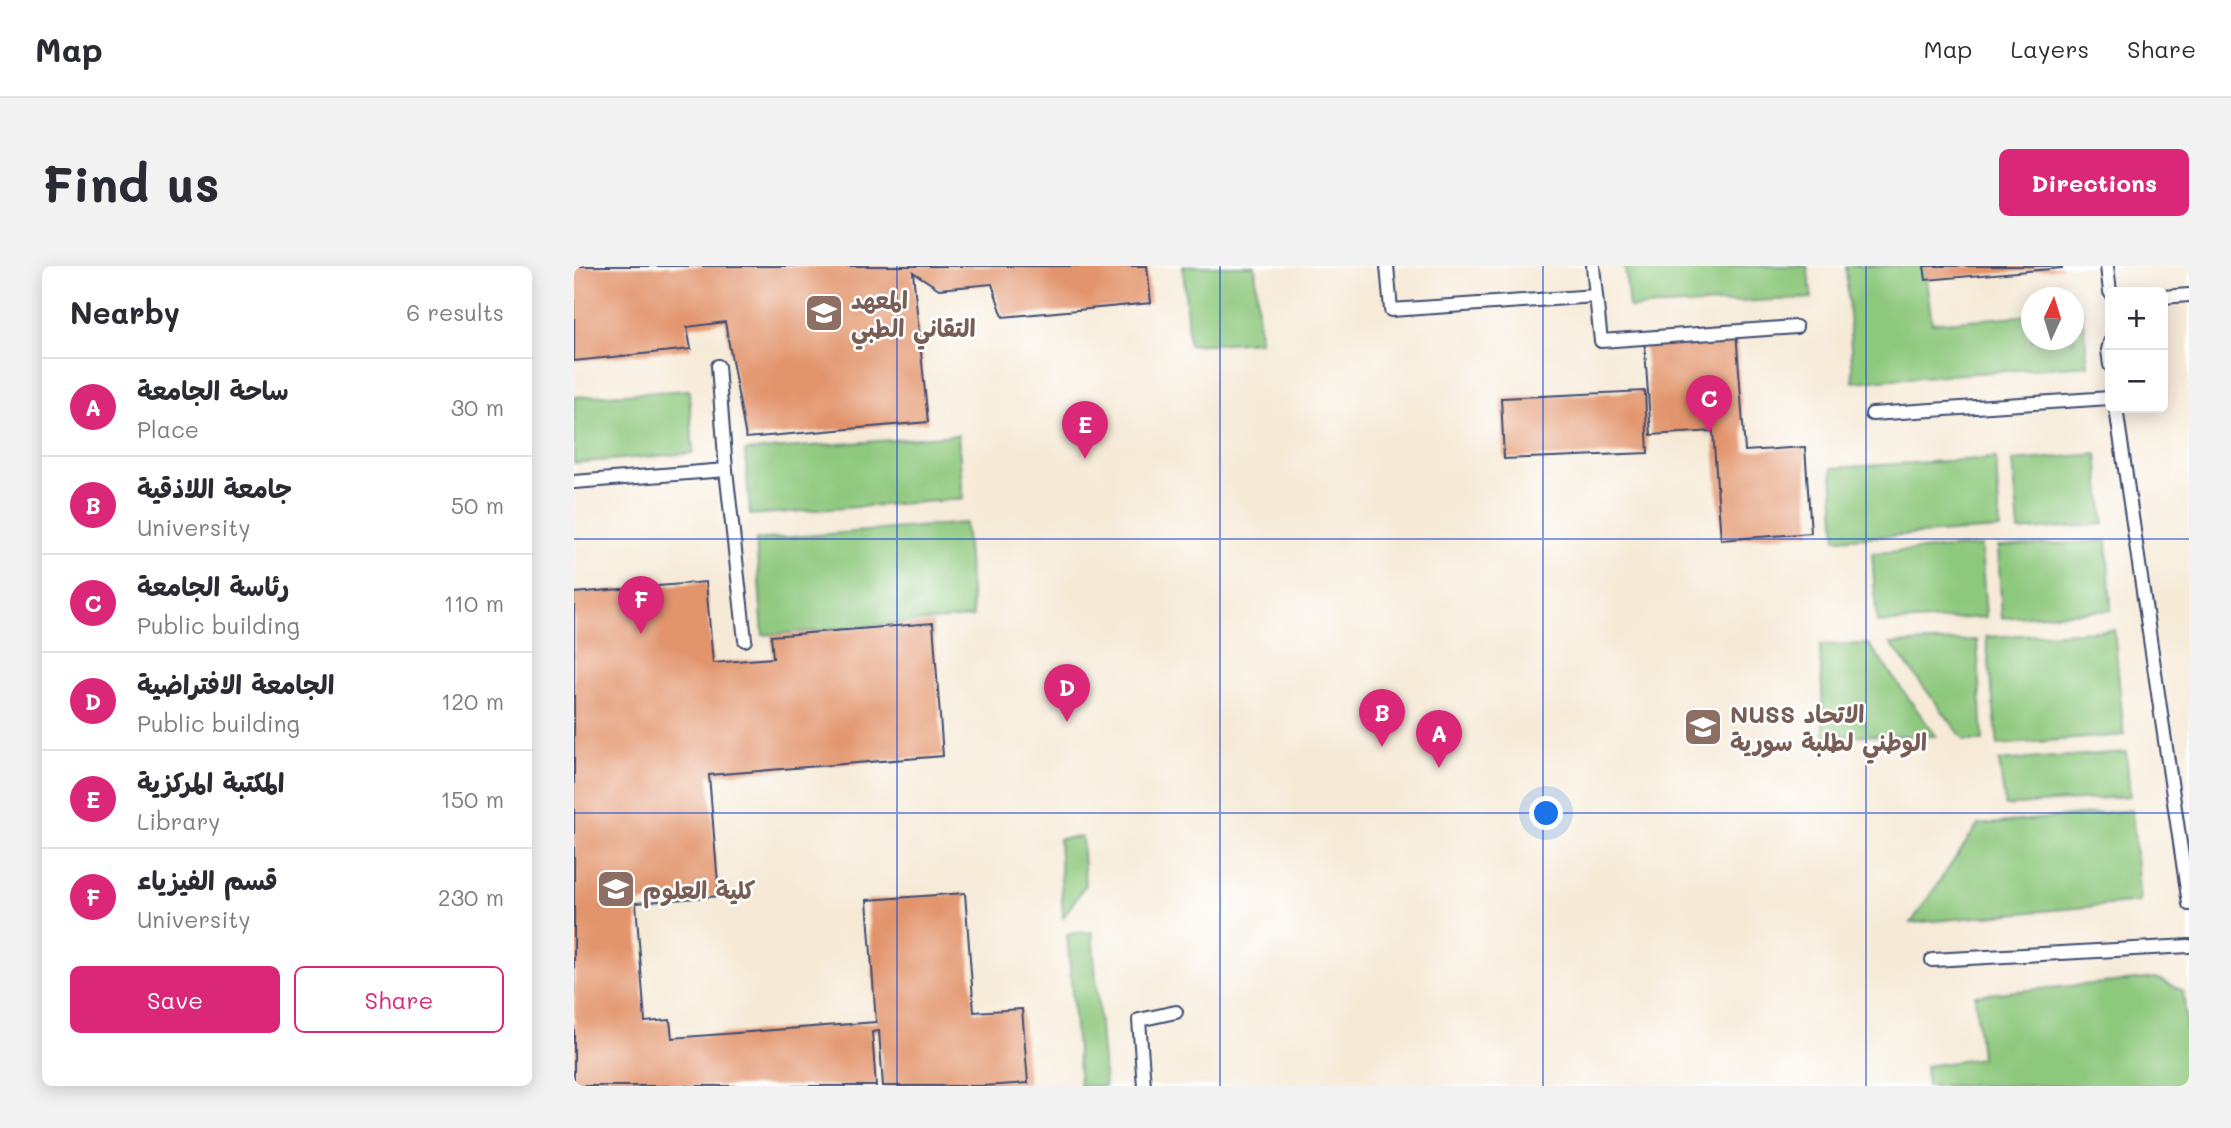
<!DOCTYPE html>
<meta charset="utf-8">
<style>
:root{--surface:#fff;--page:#f2f2f3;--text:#2b2b33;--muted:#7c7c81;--line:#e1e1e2;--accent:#db2777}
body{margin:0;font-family:Mali,"Playpen Sans Arabic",sans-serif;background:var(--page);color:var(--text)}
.controls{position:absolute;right:21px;top:21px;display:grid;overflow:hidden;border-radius:10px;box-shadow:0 4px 18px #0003}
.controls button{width:63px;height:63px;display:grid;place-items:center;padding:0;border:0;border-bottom:2px solid var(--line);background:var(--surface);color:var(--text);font:35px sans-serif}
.compass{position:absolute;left:1447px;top:21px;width:63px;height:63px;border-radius:50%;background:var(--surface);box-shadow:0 4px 18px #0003;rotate:4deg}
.you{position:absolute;left:973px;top:548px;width:24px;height:24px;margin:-18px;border:5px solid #fff;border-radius:50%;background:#1a73e8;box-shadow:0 0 0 10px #1a73e833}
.badge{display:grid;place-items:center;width:46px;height:46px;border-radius:50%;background:var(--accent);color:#fff;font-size:23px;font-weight:700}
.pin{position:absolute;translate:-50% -58px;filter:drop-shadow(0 2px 4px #0008)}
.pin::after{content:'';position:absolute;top:37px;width:24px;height:21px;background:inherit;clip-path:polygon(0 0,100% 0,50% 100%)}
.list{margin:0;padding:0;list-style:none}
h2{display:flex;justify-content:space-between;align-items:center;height:91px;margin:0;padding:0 28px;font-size:30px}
h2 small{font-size:23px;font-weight:400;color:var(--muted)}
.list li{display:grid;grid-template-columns:46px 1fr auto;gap:21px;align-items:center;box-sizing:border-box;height:98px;padding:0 28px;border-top:2px solid var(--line)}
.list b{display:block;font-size:26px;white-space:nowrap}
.list p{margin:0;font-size:23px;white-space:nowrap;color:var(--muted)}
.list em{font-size:23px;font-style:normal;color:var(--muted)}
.actions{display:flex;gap:14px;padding:21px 28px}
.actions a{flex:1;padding:16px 0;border:2px solid var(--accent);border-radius:10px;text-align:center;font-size:24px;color:var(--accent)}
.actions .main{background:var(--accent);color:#fff}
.map{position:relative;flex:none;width:1615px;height:820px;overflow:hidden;border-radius:10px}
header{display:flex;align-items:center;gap:42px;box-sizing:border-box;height:98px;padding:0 35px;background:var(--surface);border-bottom:2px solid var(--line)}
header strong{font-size:33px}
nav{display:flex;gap:38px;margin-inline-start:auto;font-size:24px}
.intro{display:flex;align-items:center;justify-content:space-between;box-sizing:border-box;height:168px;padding:0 42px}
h1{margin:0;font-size:49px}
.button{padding:18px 32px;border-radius:10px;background:var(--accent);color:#fff;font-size:24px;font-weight:700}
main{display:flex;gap:42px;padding:0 42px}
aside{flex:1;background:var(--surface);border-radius:10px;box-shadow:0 4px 18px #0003}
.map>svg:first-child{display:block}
.green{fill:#8ec87d;stroke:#547c6e;stroke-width:2}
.building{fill:#e2946c}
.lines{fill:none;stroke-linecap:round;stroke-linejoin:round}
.service-casing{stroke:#3c4b70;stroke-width:16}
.service{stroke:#fff;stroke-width:12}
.grid{fill:none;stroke:#1d4ed8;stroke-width:2;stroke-opacity:0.55}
.labels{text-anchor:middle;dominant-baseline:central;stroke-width:5;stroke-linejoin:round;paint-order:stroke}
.education-label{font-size:24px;font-weight:bold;fill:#785e54;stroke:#fff;text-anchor:start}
</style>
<header>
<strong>Map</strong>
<nav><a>Map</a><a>Layers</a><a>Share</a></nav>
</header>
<div class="intro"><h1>Find us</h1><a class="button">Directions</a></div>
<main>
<aside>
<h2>Nearby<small>6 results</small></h2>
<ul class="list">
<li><span class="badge">A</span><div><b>ساحة الجامعة</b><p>Place</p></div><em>30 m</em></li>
<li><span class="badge">B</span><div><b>جامعة اللاذقية</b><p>University</p></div><em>50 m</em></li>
<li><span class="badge">C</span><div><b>رئاسة الجامعة</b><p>Public building</p></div><em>110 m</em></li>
<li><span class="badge">D</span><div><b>الجامعة الافتراضية</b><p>Public building</p></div><em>120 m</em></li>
<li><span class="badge">E</span><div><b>المكتبة المركزية</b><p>Library</p></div><em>150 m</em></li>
<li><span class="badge">F</span><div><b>قسم الفيزياء</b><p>University</p></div><em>230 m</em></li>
</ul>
<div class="actions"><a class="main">Save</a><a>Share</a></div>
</aside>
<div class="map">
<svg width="1615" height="820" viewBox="0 0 1615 820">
<rect width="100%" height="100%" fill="#fff"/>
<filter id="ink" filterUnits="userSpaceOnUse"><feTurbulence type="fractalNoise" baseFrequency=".0143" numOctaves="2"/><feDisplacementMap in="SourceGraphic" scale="14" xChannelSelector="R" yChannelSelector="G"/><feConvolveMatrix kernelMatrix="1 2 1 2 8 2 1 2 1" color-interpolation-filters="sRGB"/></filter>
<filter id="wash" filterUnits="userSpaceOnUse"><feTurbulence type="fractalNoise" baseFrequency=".00686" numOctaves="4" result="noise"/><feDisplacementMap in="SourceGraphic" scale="28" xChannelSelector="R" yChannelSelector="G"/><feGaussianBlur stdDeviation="1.57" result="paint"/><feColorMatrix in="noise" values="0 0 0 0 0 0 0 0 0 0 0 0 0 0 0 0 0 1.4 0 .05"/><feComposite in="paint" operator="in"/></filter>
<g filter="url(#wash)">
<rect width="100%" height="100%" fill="#f6ead7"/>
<g class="green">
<path d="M 609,0 L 681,0 L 686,75 L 615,79 Z"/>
<path d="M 1051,0 L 1233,0 L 1238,32 L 1055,42 Z"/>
<path d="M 1272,0 L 1350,0 L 1358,57 L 1457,49 L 1458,74 L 1500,74 L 1500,45 L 1508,45 L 1514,99 L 1279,116 Z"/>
<path d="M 115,124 L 119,187 L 0,197 L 0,131 Z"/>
<path d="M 384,169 L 389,233 L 176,249 L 171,185 Z"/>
<path d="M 1523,188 L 1530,258 L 1445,265 L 1439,195 Z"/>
<path d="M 1422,192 L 1426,263 L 1262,273 L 1258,202 Z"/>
<path d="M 391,257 L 399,351 L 189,369 L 182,274 Z"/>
<path d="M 1533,275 L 1537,344 L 1428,352 L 1424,281 Z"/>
<path d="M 1407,280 L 1412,351 L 1303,357 L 1298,287 Z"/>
<path d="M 1540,364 L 1550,469 L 1424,479 L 1412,371 Z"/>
<path d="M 1403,374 L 1409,475 L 1391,475 L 1317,378 Z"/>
<path d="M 1295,378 L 1362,470 L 1250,469 L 1246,379 Z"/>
<path d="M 1552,486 L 1556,530 L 1431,540 L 1425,495 Z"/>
<path d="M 1558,544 L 1566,636 L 1337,657 L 1404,559 Z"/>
<path d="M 508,571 L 511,619 L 489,652 L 485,573 Z"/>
<path d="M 518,666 L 531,820 L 506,820 L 493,668 Z"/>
<path d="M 1582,712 L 1609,725 L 1615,787 L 1615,820 L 1353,820 L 1351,800 L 1407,792 L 1401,729 Z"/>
</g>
<g id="blocks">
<g class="building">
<path d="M 0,0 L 573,0 L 577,37 L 429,51 L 418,18 L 365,23 L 339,6 L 354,156 L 172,172 L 151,56 L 113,61 L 117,83 L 0,95 Z"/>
<path d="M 1350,0 L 1488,0 L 1488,2 L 1352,14 Z"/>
<path d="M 1162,65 L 1171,185 L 1231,181 L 1237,267 L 1147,274 L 1139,165 L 1077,169 L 1070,71 Z"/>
<path d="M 1071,125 L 1074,187 L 930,193 L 927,132 Z"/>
<path d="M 132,316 L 139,397 L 199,392 L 197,370 L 359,357 L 369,490 L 135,509 L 145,630 L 62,637 L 71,756 L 96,754 L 98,772 L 302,756 L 293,634 L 391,627 L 400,746 L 448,743 L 454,817 L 409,820 L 309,820 L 305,765 L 298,766 L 302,820 L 0,820 L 0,327 Z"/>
</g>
</g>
</g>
<g filter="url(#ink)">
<use href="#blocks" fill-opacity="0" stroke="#3c4b70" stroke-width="2"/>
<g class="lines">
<defs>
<g id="service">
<path d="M 813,0 L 817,44 L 1022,30 L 1027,75 L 1222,61"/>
<path d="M 1019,0 L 1022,30"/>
<path d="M 1533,0 L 1536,26"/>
<path d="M 1589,31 L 1615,29"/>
<path d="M 1536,76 L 1534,84 L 1536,99"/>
<path d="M 1542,142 L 1615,638"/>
<path d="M 1298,148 L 1536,132"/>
<path d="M 152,204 L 171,374"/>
<path d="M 0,216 L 152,204 L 144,100"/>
<path d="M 1358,694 L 1615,680"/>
<path d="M 570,820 L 565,754 L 602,746"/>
</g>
</defs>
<use href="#service" class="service-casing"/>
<use href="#service" class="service"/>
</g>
</g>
<path class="grid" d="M 323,0 L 323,820M 646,0 L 646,820M 969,0 L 969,820M 1292,0 L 1292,820M 0,273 L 1615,273M 0,547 L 1615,547"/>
<defs>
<symbol id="university-square" viewBox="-11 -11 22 22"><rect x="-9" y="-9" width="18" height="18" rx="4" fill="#8d6e63" stroke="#fff"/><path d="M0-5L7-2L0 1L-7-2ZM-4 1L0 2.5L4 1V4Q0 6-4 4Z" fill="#fff"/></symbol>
</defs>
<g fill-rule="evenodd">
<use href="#university-square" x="228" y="25" width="44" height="44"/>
<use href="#university-square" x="1107" y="439" width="44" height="44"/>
<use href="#university-square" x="20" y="601" width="44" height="44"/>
</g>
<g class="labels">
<g class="education-label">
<text x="277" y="33">المعهد<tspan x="277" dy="28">التقاني الطبي</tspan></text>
<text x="1156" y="447">NUSS الاتحاد<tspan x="1156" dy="28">الوطني لطلبة سورية</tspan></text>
<text x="69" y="623">كلية العلوم</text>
</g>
</g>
</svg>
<div class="controls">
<button>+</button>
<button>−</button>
</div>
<svg class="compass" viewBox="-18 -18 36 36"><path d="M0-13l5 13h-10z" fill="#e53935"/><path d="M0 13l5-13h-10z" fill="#7c7c81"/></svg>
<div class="you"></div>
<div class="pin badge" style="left:865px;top:502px">A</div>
<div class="pin badge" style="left:808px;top:481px">B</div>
<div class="pin badge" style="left:1135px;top:167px">C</div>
<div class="pin badge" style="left:493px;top:456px">D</div>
<div class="pin badge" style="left:511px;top:193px">E</div>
<div class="pin badge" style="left:67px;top:368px">F</div>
</div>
</main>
